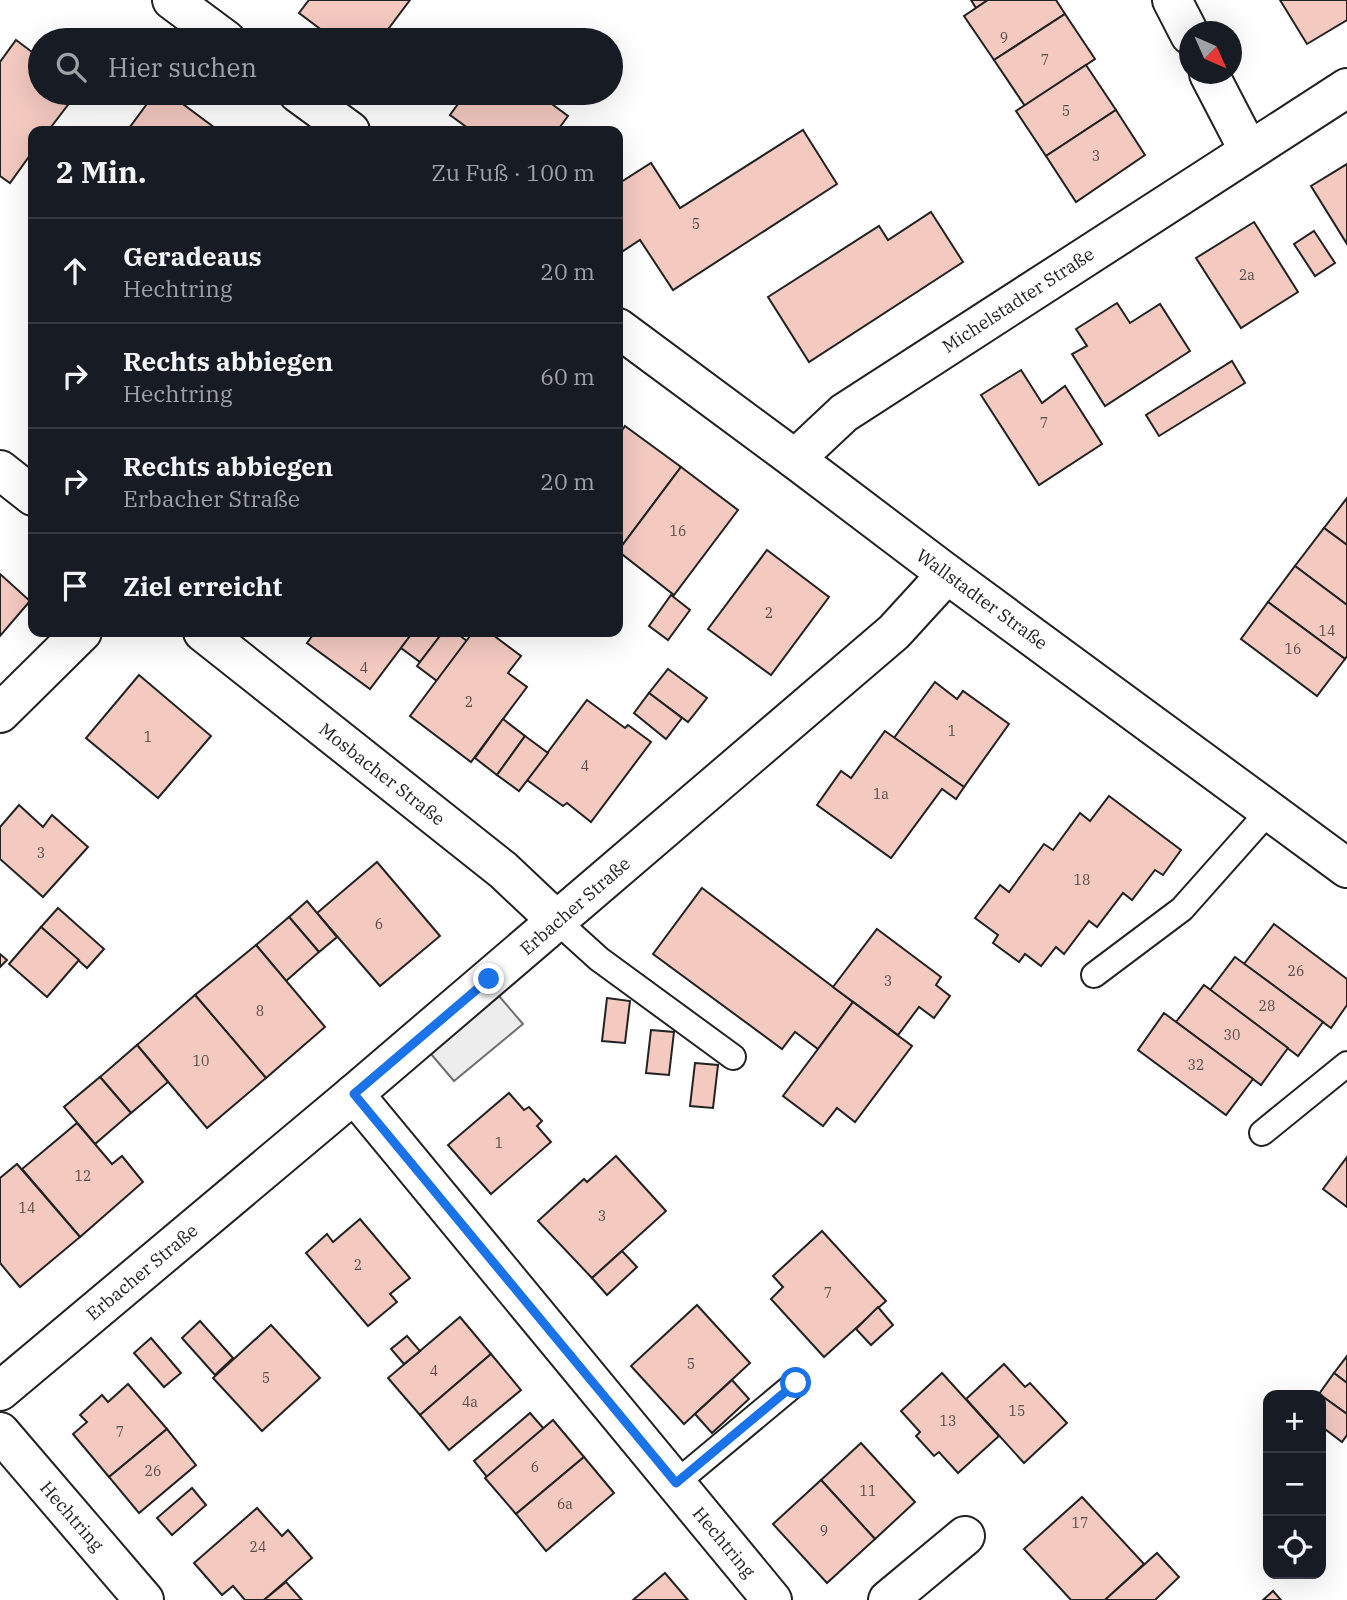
<!DOCTYPE html>
<html lang="de">
<meta charset="utf-8">
<style>
:root{--surface:#171b24;--page:#242831;--text:#f1f3f6;--muted:#9ea1a6;--line:#363941}
body{margin:0;font-family:"IBM Plex Serif",serif;background:var(--page);color:var(--text)}
.controls{position:absolute;right:21px;bottom:21px;display:grid;overflow:hidden;border-radius:14px;box-shadow:0 7px 28px #0002}
.controls button{width:63px;height:63px;display:grid;place-items:center;padding:0;border:0;border-bottom:2px solid var(--line);background:var(--surface);color:var(--text);font:35px sans-serif}
.compass{position:absolute;left:1179px;top:21px;width:63px;height:63px;border-radius:50%;background:var(--surface);box-shadow:0 7px 28px #0002;rotate:135deg}
.stop{position:absolute;width:21px;height:21px;margin:-16px;border:5px solid #1a73e8;border-radius:50%;background:#fff}
.stop.end{background:#1a73e8;border-color:#fff;box-shadow:0 2px 7px #0008}
.list{margin:0;padding:0;list-style:none}
h2{display:flex;justify-content:space-between;align-items:center;height:91px;margin:0;padding:0 28px;font-size:30px}
h2 small{font-size:23px;font-weight:400;color:var(--muted)}
.list li{display:grid;grid-template-columns:46px 1fr auto;gap:21px;align-items:center;box-sizing:border-box;height:105px;padding:0 28px;border-top:2px solid var(--line)}
.list b{display:block;font-size:26px;white-space:nowrap}
.list p{margin:0;font-size:23px;white-space:nowrap;color:var(--muted)}
.list em{font-size:23px;font-style:normal;color:var(--muted)}
.icon{flex:none;width:38px;height:38px;fill:none;stroke:currentColor;stroke-width:2;stroke-linecap:round;stroke-linejoin:round}
.map{position:relative;flex:none;width:1347px;height:1600px;overflow:hidden}
.search{position:absolute;background:var(--surface);box-shadow:0 7px 28px #0002;left:28px;top:28px;width:595px;height:77px;display:flex;align-items:center;gap:18px;box-sizing:border-box;padding:0 24px;border-radius:38px;color:var(--muted);font-size:26px}
.panel{position:absolute;background:var(--surface);box-shadow:0 7px 28px #0002;left:28px;top:126px;width:595px;height:511px;border-radius:14px}
.map>svg:first-child{display:block}
.parking{fill:#ededed;stroke:#6f6f6f;stroke-width:2}
.building{fill:#f3c9c0;stroke:#222;stroke-width:2}
.lines{fill:none;stroke-linecap:round;stroke-linejoin:round}
.lane-casing{stroke:#222;stroke-width:28}
.street-casing{stroke:#222;stroke-width:42}
.secondary-casing{stroke:#222;stroke-width:42}
.lane{stroke:#fff;stroke-width:24}
.street{stroke:#fff;stroke-width:38}
.secondary{stroke:#fff;stroke-width:38}
.route{stroke:#1a73e8;stroke-width:9}
.labels{text-anchor:middle;dominant-baseline:central;stroke-width:5;stroke-linejoin:round;paint-order:stroke}
.number-label{font-size:14px;fill:#564c4a}
.street-label{font-size:18px;fill:#222;stroke:#fff}
</style>
<div class="map">
<svg width="1347" height="1600" viewBox="0 0 1347 1600">
<rect width="100%" height="100%" fill="#fff"/>
<path class="parking" d="M 499,996 L 523,1024 L 454,1081 L 431,1054 Z"/>
<g class="building">
<path d="M 309,0 L 410,0 L 380,40 L 335,40 L 299,13 Z"/>
<path d="M 971,0 L 988,0 L 976,8 Z"/>
<path d="M 988,0 L 1056,0 L 1065,14 L 994,60 L 964,16 Z"/>
<path d="M 1280,0 L 1347,0 L 1347,20 L 1307,44 Z"/>
<path d="M 1065,14 L 1095,59 L 1025,106 L 994,60 Z"/>
<path d="M 16,40 L 40,58 L 40,93 L 77,93 L 48,131 L 33,131 L 33,151 L 10,183 L 0,176 L 0,62 Z"/>
<path d="M 1086,65 L 1116,110 L 1046,156 L 1016,111 Z"/>
<path d="M 155,93 L 168,93 L 215,128 L 213,131 L 127,131 Z"/>
<path d="M 466,93 L 537,93 L 568,116 L 557,131 L 472,131 L 450,115 Z"/>
<path d="M 1116,110 L 1145,155 L 1076,202 L 1046,156 Z"/>
<path d="M 803,130 L 837,184 L 673,290 L 640,240 L 620,253 L 618,249 L 618,184 L 651,163 L 680,208 Z"/>
<path d="M 1347,164 L 1347,244 L 1311,186 Z"/>
<path d="M 931,212 L 963,262 L 809,362 L 768,297 L 879,226 L 888,240 Z"/>
<path d="M 1254,222 L 1298,292 L 1241,328 L 1196,258 Z"/>
<path d="M 1314,231 L 1335,263 L 1315,276 L 1294,244 Z"/>
<path d="M 1117,303 L 1130,323 L 1160,304 L 1190,351 L 1105,406 L 1072,354 L 1087,346 L 1076,329 Z"/>
<path d="M 1232,361 L 1245,383 L 1159,436 L 1146,415 Z"/>
<path d="M 1021,370 L 1042,403 L 1065,386 L 1102,444 L 1039,485 L 981,395 Z"/>
<path d="M 625,426 L 681,467 L 618,551 L 618,436 Z"/>
<path d="M 681,467 L 738,510 L 674,595 L 618,551 Z"/>
<path d="M 1347,498 L 1347,545 L 1324,528 Z"/>
<path d="M 1324,528 L 1347,545 L 1347,605 L 1295,566 Z"/>
<path d="M 767,550 L 829,597 L 771,675 L 708,629 Z"/>
<path d="M 1295,566 L 1347,605 L 1347,656 L 1345,659 L 1268,602 Z"/>
<path d="M 0,574 L 30,601 L 0,636 Z"/>
<path d="M 671,595 L 690,610 L 668,640 L 649,626 Z"/>
<path d="M 1268,602 L 1345,659 L 1317,696 L 1241,639 Z"/>
<path d="M 315,632 L 413,632 L 370,689 L 307,643 Z"/>
<path d="M 413,632 L 443,632 L 420,662 L 401,648 Z"/>
<path d="M 443,632 L 455,632 L 467,641 L 437,681 L 417,666 Z"/>
<path d="M 473,632 L 489,632 L 521,656 L 508,673 L 527,687 L 471,762 L 410,716 Z"/>
<path d="M 668,669 L 707,698 L 688,722 L 649,693 Z"/>
<path d="M 139,675 L 211,736 L 158,798 L 86,738 Z"/>
<path d="M 935,682 L 957,699 L 963,691 L 1009,724 L 964,787 L 894,738 Z"/>
<path d="M 649,693 L 682,718 L 666,739 L 634,713 Z"/>
<path d="M 587,700 L 625,728 L 628,725 L 651,742 L 591,822 L 567,803 L 563,806 L 527,780 Z"/>
<path d="M 503,719 L 525,736 L 497,775 L 475,758 Z"/>
<path d="M 885,731 L 964,787 L 956,799 L 942,789 L 891,858 L 817,805 L 841,771 L 851,778 Z"/>
<path d="M 525,736 L 548,753 L 519,791 L 497,775 Z"/>
<path d="M 1109,796 L 1181,850 L 1163,875 L 1155,870 L 1132,900 L 1123,893 L 1097,927 L 1089,921 L 1064,954 L 1056,947 L 1041,966 L 1025,954 L 1019,962 L 993,943 L 998,935 L 975,918 L 1000,885 L 1009,892 L 1044,844 L 1053,850 L 1080,813 L 1090,821 Z"/>
<path d="M 19,805 L 43,827 L 52,815 L 88,847 L 43,897 L 0,859 L 0,827 Z"/>
<path d="M 377,862 L 440,936 L 380,986 L 317,913 Z"/>
<path d="M 702,888 L 853,1002 L 818,1049 L 795,1032 L 782,1049 L 653,954 Z"/>
<path d="M 307,901 L 337,937 L 319,952 L 289,917 Z"/>
<path d="M 58,908 L 104,949 L 87,968 L 41,927 Z"/>
<path d="M 289,917 L 319,952 L 286,981 L 256,945 Z"/>
<path d="M 1274,924 L 1347,979 L 1347,1005 L 1331,1028 L 1244,964 Z"/>
<path d="M 41,927 L 79,960 L 47,997 L 9,964 Z"/>
<path d="M 877,929 L 941,977 L 936,985 L 950,996 L 934,1018 L 919,1007 L 898,1035 L 833,987 Z"/>
<path d="M 256,945 L 325,1027 L 266,1078 L 195,995 Z"/>
<path d="M 0,954 L 7,960 L 0,967 Z"/>
<path d="M 1235,957 L 1323,1022 L 1298,1056 L 1210,990 Z"/>
<path d="M 1204,985 L 1288,1048 L 1261,1085 L 1176,1022 Z"/>
<path d="M 195,995 L 266,1078 L 207,1128 L 137,1045 Z"/>
<path d="M 607,998 L 630,1001 L 625,1043 L 602,1041 Z"/>
<path d="M 853,1002 L 912,1046 L 855,1122 L 837,1108 L 823,1126 L 783,1096 Z"/>
<path d="M 1164,1013 L 1253,1079 L 1226,1115 L 1138,1050 Z"/>
<path d="M 651,1030 L 674,1032 L 669,1075 L 646,1073 Z"/>
<path d="M 137,1045 L 168,1082 L 131,1113 L 100,1077 Z"/>
<path d="M 695,1063 L 718,1065 L 713,1108 L 690,1106 Z"/>
<path d="M 100,1077 L 131,1113 L 95,1144 L 64,1107 Z"/>
<path d="M 509,1093 L 524,1110 L 529,1107 L 542,1121 L 537,1126 L 551,1142 L 491,1194 L 448,1145 Z"/>
<path d="M 77,1123 L 112,1164 L 122,1156 L 143,1182 L 80,1237 L 22,1169 Z"/>
<path d="M 616,1156 L 666,1211 L 592,1278 L 538,1221 L 584,1179 L 587,1182 Z"/>
<path d="M 1347,1157 L 1347,1207 L 1323,1189 Z"/>
<path d="M 17,1164 L 80,1237 L 20,1287 L 0,1263 L 0,1178 Z"/>
<path d="M 360,1219 L 410,1278 L 390,1294 L 397,1302 L 368,1326 L 306,1253 L 327,1234 L 333,1242 Z"/>
<path d="M 822,1231 L 886,1301 L 824,1357 L 771,1299 L 783,1287 L 773,1276 Z"/>
<path d="M 622,1251 L 637,1267 L 607,1295 L 592,1278 Z"/>
<path d="M 697,1305 L 750,1363 L 684,1424 L 631,1366 Z"/>
<path d="M 878,1307 L 893,1325 L 871,1345 L 856,1329 Z"/>
<path d="M 460,1317 L 491,1354 L 420,1415 L 388,1378 Z"/>
<path d="M 200,1321 L 233,1358 L 215,1375 L 182,1338 Z"/>
<path d="M 271,1325 L 320,1378 L 262,1431 L 213,1378 Z"/>
<path d="M 407,1336 L 420,1351 L 404,1364 L 391,1349 Z"/>
<path d="M 151,1338 L 181,1373 L 164,1387 L 134,1353 Z"/>
<path d="M 491,1354 L 521,1390 L 449,1450 L 420,1415 Z"/>
<path d="M 1347,1356 L 1347,1383 L 1334,1373 Z"/>
<path d="M 1004,1364 L 1025,1387 L 1030,1383 L 1067,1423 L 1024,1463 L 966,1399 Z"/>
<path d="M 942,1373 L 999,1436 L 958,1473 L 939,1452 L 934,1456 L 916,1436 L 920,1432 L 901,1411 Z"/>
<path d="M 1334,1373 L 1347,1383 L 1347,1414 L 1319,1394 Z"/>
<path d="M 732,1380 L 749,1399 L 712,1433 L 695,1414 Z"/>
<path d="M 128,1384 L 167,1429 L 109,1477 L 73,1434 L 87,1422 L 80,1415 L 102,1395 L 108,1402 Z"/>
<path d="M 1319,1394 L 1347,1414 L 1347,1435 L 1342,1442 L 1321,1426 L 1321,1395 L 1318,1395 Z"/>
<path d="M 530,1413 L 544,1429 L 487,1477 L 474,1461 Z"/>
<path d="M 553,1420 L 584,1457 L 516,1514 L 485,1478 Z"/>
<path d="M 167,1429 L 196,1465 L 139,1513 L 109,1477 Z"/>
<path d="M 861,1443 L 915,1502 L 875,1539 L 821,1480 Z"/>
<path d="M 584,1457 L 614,1493 L 546,1551 L 516,1514 Z"/>
<path d="M 821,1480 L 875,1539 L 827,1583 L 773,1524 Z"/>
<path d="M 192,1488 L 206,1505 L 172,1535 L 157,1518 Z"/>
<path d="M 1082,1497 L 1144,1564 L 1105,1600 L 1071,1600 L 1024,1549 Z"/>
<path d="M 257,1508 L 282,1536 L 288,1530 L 312,1558 L 264,1600 L 245,1600 L 233,1586 L 222,1595 L 194,1563 Z"/>
<path d="M 1157,1553 L 1179,1577 L 1155,1600 L 1107,1600 L 1106,1599 Z"/>
<path d="M 665,1573 L 688,1600 L 633,1600 Z"/>
<path d="M 286,1582 L 302,1600 L 264,1600 Z"/>
<path d="M 1273,1591 L 1281,1600 L 1263,1600 Z"/>
</g>
<g class="lines">
<defs>
<g id="lane">
<path d="M 557,921 L 599,959 L 733,1057"/>
<path d="M 1094,975 L 1182,909 L 1270,810"/>
<path d="M 1262,1133 L 1347,1064"/>
<path d="M 676,1483 L 796,1383"/>
</g>
<g id="street">
<path d="M 1172,0 L 1190,35"/>
<path d="M 1209,74 L 1249,151"/>
<path d="M 795,459 L 844,413 L 1347,88"/>
<path d="M 0,470 L 33,496"/>
<path d="M 203,632 L 503,870 L 557,921"/>
<path d="M 0,713 L 82,632"/>
<path d="M 354,1094 L 772,1600"/>
<path d="M 0,1391 L 354,1094 L 894,632 L 947,574"/>
<path d="M 0,1432 L 144,1600"/>
<path d="M 888,1600 L 965,1536"/>
</g>
<g id="secondary">
<path d="M 172,0 L 226,40"/>
<path d="M 298,93 L 350,131"/>
<path d="M 618,328 L 795,459 L 947,574 L 1347,868"/>
</g>
</defs>
<use href="#lane" class="lane-casing"/>
<use href="#street" class="street-casing"/>
<use href="#secondary" class="secondary-casing"/>
<use href="#lane" class="lane"/>
<use href="#street" class="street"/>
<use href="#secondary" class="secondary"/>
</g>
<g class="lines">
<path class="route" d="M 489,979 L 354,1094 L 676,1483 L 796,1383"/>
</g>
<g class="labels">
<g class="number-label">
<text x="1004" y="38">9</text>
<text x="1045" y="60">7</text>
<text x="1066" y="111">5</text>
<text x="1096" y="156">3</text>
<text x="696" y="224">5</text>
<text x="1247" y="275">2a</text>
<text x="1044" y="423">7</text>
<text x="678" y="531">16</text>
<text x="769" y="613">2</text>
<text x="1327" y="631">14</text>
<text x="1293" y="649">16</text>
<text x="364" y="668">4</text>
<text x="469" y="702">2</text>
<text x="952" y="731">1</text>
<text x="148" y="737">1</text>
<text x="585" y="766">4</text>
<text x="881" y="794">1a</text>
<text x="41" y="853">3</text>
<text x="1082" y="880">18</text>
<text x="379" y="924">6</text>
<text x="1296" y="971">26</text>
<text x="888" y="981">3</text>
<text x="1267" y="1006">28</text>
<text x="260" y="1011">8</text>
<text x="1232" y="1035">30</text>
<text x="201" y="1061">10</text>
<text x="1196" y="1065">32</text>
<text x="499" y="1143">1</text>
<text x="83" y="1176">12</text>
<text x="27" y="1208">14</text>
<text x="602" y="1216">3</text>
<text x="358" y="1265">2</text>
<text x="828" y="1293">7</text>
<text x="691" y="1364">5</text>
<text x="434" y="1371">4</text>
<text x="266" y="1378">5</text>
<text x="470" y="1402">4a</text>
<text x="1017" y="1411">15</text>
<text x="948" y="1421">13</text>
<text x="120" y="1432">7</text>
<text x="535" y="1467">6</text>
<text x="153" y="1471">26</text>
<text x="868" y="1491">11</text>
<text x="565" y="1504">6a</text>
<text x="1080" y="1523">17</text>
<text x="824" y="1531">9</text>
<text x="258" y="1547">24</text>
</g>
<g class="street-label">
<text transform="translate(1018 300) rotate(-33)">Michelstadter Straße</text>
<text transform="translate(982 599) rotate(36)">Wallstadter Straße</text>
<text transform="translate(382 774) rotate(38)">Mosbacher Straße</text>
<text transform="translate(575 906) rotate(-41)">Erbacher Straße</text>
<text transform="translate(142 1272) rotate(-40)">Erbacher Straße</text>
<text transform="translate(72 1516) rotate(49)">Hechtring</text>
<text transform="translate(724 1542) rotate(50)">Hechtring</text>
</g>
</g>
</svg>
<div class="controls">
<button>+</button>
<button>−</button>
<button><svg class="icon" aria-label="locate" viewBox="0 0 24 24"><circle cx="12" cy="12" r="6"/><path d="M12 2v4M12 18v4M2 12h4M18 12h4"/></svg></button>
</div>
<svg class="compass" viewBox="-18 -18 36 36"><path d="M0-13l5 13h-10z" fill="#e53935"/><path d="M0 13l5-13h-10z" fill="#9ea1a6"/></svg>
<div class="stop" style="left:796px;top:1383px"></div>
<div class="stop end" style="left:489px;top:979px"></div>
<div class="search"><svg class="icon" aria-label="search" viewBox="0 0 24 24"><circle cx="10" cy="10" r="6"/><path d="M15 15l6 6"/></svg>Hier suchen</div>
<section class="panel">
<h2>2 Min.<small>Zu Fuß · 100 m</small></h2>
<ul class="list">
<li><svg class="icon" aria-label="ahead" viewBox="0 0 24 24"><path d="M12 20V5M6 11l6-6 6 6"/></svg><div><b>Geradeaus</b><p>Hechtring</p></div><em>20 m</em></li>
<li><svg class="icon" aria-label="right" viewBox="0 0 24 24"><path d="M7 20v-9h11M14 6l5 5-5 5"/></svg><div><b>Rechts abbiegen</b><p>Hechtring</p></div><em>60 m</em></li>
<li><svg class="icon" aria-label="right" viewBox="0 0 24 24"><path d="M7 20v-9h11M14 6l5 5-5 5"/></svg><div><b>Rechts abbiegen</b><p>Erbacher Straße</p></div><em>20 m</em></li>
<li><svg class="icon" aria-label="arrive" viewBox="0 0 24 24"><path d="M6 21V4h12l-3 4 3 4H6"/></svg><div><b>Ziel erreicht</b></div></li>
</ul>
</section>
</div>
